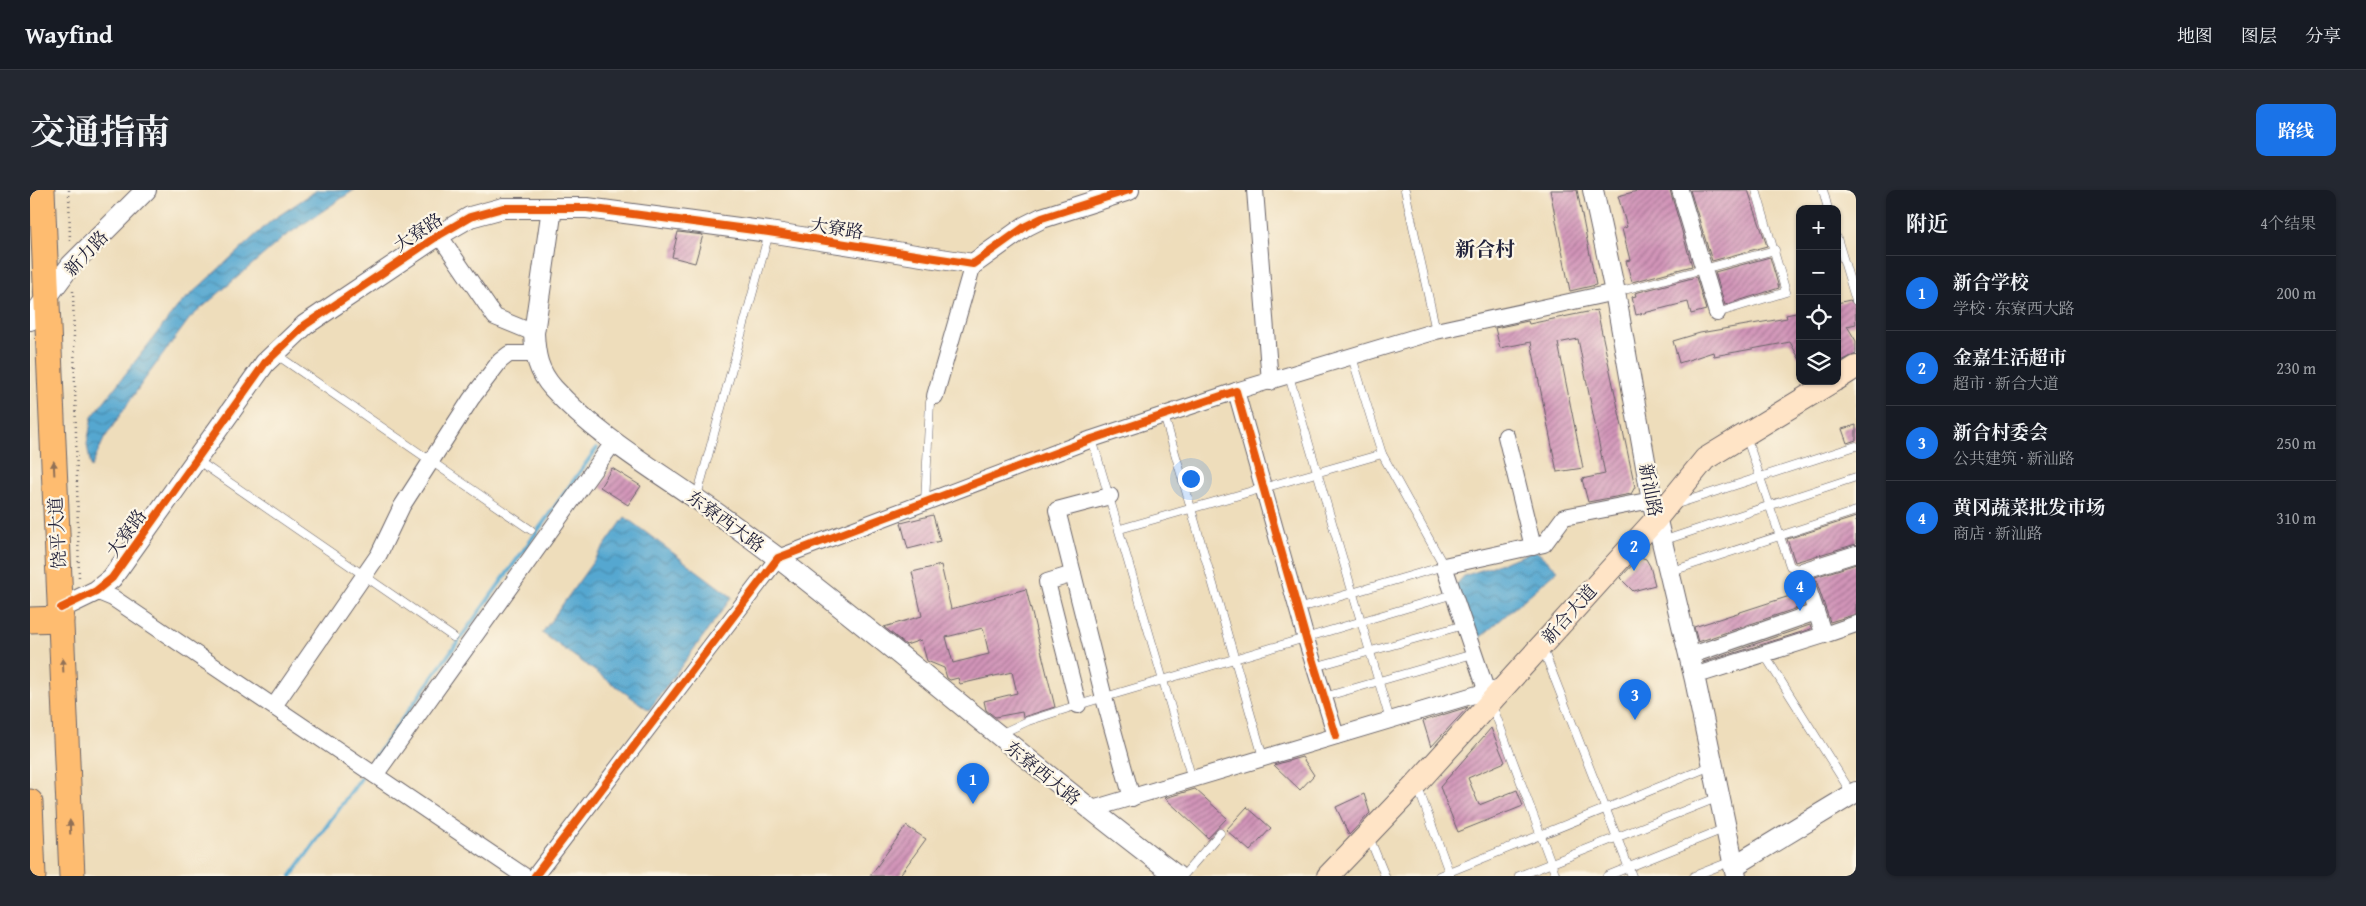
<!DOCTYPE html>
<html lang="zh">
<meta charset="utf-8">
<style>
:root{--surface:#171b24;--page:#242831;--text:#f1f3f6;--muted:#9ea1a6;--line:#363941;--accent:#1a73e8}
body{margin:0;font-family:"Gentium Book Plus","Noto Serif SC",serif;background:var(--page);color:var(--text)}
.controls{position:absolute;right:15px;top:15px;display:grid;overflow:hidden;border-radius:10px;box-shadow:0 1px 4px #0004}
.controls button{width:45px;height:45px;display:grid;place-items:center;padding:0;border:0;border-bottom:1px solid var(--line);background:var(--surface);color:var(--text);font:25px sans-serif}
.you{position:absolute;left:1160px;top:288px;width:18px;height:18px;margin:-12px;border:4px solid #fff;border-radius:50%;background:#1a73e8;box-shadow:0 0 0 8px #1a73e833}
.badge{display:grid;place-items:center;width:32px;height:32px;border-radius:50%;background:var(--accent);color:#fff;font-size:16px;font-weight:700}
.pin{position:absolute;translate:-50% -41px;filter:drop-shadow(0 1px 2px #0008)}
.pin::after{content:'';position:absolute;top:26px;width:18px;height:15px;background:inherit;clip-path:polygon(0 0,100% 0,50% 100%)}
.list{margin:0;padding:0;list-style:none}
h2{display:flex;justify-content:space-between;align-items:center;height:65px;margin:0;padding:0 20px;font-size:21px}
h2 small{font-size:16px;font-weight:400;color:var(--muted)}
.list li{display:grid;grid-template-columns:32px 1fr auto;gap:15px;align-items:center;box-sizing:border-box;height:75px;padding:0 20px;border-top:1px solid var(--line)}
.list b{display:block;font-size:19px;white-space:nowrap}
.list p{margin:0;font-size:16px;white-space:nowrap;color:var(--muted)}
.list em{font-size:16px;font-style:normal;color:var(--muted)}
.icon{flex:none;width:28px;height:28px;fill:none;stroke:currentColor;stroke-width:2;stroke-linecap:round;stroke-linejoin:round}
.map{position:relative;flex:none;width:1826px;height:686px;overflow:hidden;border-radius:10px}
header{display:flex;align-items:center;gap:30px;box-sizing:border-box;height:70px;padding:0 25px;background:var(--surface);border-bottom:1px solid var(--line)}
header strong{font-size:24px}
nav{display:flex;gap:28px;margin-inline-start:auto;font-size:18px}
.intro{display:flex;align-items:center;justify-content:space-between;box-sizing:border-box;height:120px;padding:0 30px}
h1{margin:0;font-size:35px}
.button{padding:12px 22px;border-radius:10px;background:var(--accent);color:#fff;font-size:18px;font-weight:700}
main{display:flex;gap:30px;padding:0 30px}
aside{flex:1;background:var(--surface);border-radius:10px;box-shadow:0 1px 4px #0004}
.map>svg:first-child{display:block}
.water{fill:url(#water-waves);stroke:#3c6486}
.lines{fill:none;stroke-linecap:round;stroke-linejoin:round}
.stream{stroke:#55a7d0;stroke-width:4}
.building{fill:url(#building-hatch);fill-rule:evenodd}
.service-casing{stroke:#696368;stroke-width:9}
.minor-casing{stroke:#696368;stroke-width:18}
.tertiary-casing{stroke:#696368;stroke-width:22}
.secondary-casing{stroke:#696368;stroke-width:24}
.primary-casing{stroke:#696368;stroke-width:27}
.path{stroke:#696368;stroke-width:2.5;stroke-dasharray:1 4;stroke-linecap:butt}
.service{stroke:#fff;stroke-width:8}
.minor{stroke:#fff;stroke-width:16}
.tertiary{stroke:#fff;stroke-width:20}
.secondary{stroke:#ffe4c6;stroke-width:22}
.primary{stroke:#febc70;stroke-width:25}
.cycleway-casing{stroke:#fcf5e5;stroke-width:11}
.cycleway{stroke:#e8590c;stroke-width:8}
.oneway{fill:#906f56}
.labels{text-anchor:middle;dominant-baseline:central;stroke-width:4.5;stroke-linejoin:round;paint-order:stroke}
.street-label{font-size:18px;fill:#22223b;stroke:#fcf5e5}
.quarter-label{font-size:20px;font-weight:bold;fill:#22223b;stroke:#fcf5e5}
</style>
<header>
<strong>Wayfind</strong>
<nav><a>地图</a><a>图层</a><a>分享</a></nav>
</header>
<div class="intro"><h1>交通指南</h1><a class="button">路线</a></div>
<main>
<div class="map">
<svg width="1826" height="686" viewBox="0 0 1826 686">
<defs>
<pattern id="water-waves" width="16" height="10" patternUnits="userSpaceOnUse" patternTransform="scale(1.25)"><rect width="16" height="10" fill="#55a7d0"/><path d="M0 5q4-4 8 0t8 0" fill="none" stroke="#4688aa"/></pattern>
<pattern id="building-hatch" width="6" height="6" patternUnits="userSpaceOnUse" patternTransform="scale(1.25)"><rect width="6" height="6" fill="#d194b8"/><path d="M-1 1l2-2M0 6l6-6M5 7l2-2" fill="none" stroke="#a97897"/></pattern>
</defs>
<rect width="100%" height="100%" fill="#fcf5e5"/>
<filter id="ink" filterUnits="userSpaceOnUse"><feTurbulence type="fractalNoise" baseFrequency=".02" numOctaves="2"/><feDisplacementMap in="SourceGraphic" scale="10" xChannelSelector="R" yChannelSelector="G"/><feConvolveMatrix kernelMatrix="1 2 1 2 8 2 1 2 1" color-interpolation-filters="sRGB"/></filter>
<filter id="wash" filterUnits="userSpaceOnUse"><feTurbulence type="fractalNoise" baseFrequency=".0096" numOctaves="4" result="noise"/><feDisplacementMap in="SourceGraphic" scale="20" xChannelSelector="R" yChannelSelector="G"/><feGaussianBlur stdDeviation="1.12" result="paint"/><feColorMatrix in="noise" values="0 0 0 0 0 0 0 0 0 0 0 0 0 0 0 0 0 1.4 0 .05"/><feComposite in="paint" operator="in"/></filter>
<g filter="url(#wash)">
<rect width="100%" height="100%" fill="#edb"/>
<g class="water">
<path d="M 287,0 L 324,0 L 254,47 L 160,128 L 112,193 L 74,249 L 61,278 L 57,254 L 62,227 L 148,116 L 241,31 Z"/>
<path d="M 595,327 L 702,407 L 619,520 L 512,443 Z"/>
<path d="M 1506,361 L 1528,380 L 1445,452 L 1425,396 L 1434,386 Z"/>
</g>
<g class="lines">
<g class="stream">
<path d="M 343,570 L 567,258"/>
<path d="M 261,686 L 331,588"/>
</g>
</g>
<g id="blocks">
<g class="building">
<path d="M 1520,0 L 1547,0 L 1566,95 L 1540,101 Z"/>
<path d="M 1611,0 L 1640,0 L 1662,76 L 1602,92 L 1596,71 L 1600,70 L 1592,39 L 1597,37 L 1588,6 Z"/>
<path d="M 1660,0 L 1718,0 L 1737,56 L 1682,71 Z"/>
<path d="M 648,42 L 673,45 L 665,73 L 642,67 Z"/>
<path d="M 1740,67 L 1749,98 L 1695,115 L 1685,82 Z"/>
<path d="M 1666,87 L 1676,120 L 1661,124 L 1658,112 L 1606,125 L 1602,107 L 1606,106 L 1605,103 Z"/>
<path d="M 1820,110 L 1825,116 L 1826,134 L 1817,136 L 1826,151 L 1826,164 L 1807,173 L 1807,113 Z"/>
<path d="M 1567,120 L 1605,297 L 1601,304 L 1558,312 L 1552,289 L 1575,284 L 1548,149 L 1528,153 L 1553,278 L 1527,282 L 1501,152 L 1470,158 L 1465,138 L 1498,131 L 1499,134 Z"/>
<path d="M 1770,122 L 1770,170 L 1760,152 L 1684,166 L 1683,162 L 1649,173 L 1643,151 L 1670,143 L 1757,128 L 1756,125 Z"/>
<path d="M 1826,235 L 1826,250 L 1817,253 L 1812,239 Z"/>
<path d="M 582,278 L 611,296 L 598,315 L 570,297 Z"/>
<path d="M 903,325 L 910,351 L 878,359 L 871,333 Z"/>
<path d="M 1826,327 L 1826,354 L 1765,372 L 1757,349 Z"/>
<path d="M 1610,367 L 1616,369 L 1620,376 L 1625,395 L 1603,401 L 1590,388 Z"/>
<path d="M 1826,374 L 1826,424 L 1800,432 L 1785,387 Z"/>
<path d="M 911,375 L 921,419 L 996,399 L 1025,517 L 993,527 L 992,522 L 965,527 L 956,520 L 954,511 L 987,503 L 982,482 L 930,494 L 928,488 L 920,490 L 917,488 L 914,478 L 897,471 L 891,450 L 876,455 L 854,437 L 892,426 L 882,382 ZM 953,438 L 959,464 L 923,473 L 916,447 Z"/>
<path d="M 1769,403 L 1773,416 L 1668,452 L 1664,437 Z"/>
<path d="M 1780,435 L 1781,439 L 1673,473 L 1673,472 Z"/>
<path d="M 1438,517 L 1401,557 L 1393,531 Z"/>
<path d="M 1461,538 L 1475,572 L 1438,588 L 1449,615 L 1487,600 L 1493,616 L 1428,642 L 1410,597 Z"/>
<path d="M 1272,567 L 1284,585 L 1270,600 L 1244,575 Z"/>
<path d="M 1165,599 L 1197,628 L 1178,648 L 1135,608 Z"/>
<path d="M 1334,604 L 1340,623 L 1319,645 L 1306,617 Z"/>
<path d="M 1217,617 L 1241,638 L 1220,661 L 1196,640 Z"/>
<path d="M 876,636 L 896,649 L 869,686 L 840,686 Z"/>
</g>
</g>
</g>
<g filter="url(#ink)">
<use href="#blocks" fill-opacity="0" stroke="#696368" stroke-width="1"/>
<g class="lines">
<defs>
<g id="service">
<path d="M 1375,0 L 1406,141"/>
<path d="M 1793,0 L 1798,19"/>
<path d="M 1807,48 L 1826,111"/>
<path d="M 1587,102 L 1745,60"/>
<path d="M 1687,123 L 1756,102 L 1726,0"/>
<path d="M 247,165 L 501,340"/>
<path d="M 1259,186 L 1360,530"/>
<path d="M 1134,225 L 1233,567"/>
<path d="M 1716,246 L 1760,376 L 1772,381"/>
<path d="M 1062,249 L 1162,589"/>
<path d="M 167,270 L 423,447"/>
<path d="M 667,306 L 739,43"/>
<path d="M 895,312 L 900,212 L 905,206"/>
<path d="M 1647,314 L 1826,256"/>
<path d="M 1090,339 L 1352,264"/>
<path d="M 1632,351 L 1826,287"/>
<path d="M 1639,382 L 1826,321"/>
<path d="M 1267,419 L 1414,376 L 1352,264 L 1322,167"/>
<path d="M 1513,459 L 1602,686"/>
<path d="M 1734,464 L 1822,604"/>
<path d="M 1284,477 L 1434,435"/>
<path d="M 1294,507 L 1443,464"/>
<path d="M 1462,515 L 1526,686"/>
<path d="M 970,544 L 998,531 L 1048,515 L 1424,404"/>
<path d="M 1387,595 L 1420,685"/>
<path d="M 1339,647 L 1355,686"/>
<path d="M 1153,686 L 1190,643"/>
<path d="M 1409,686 L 1681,576"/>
<path d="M 1489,686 L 1689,607"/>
<path d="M 1577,686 L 1696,638"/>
<path d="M 1664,686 L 1702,671"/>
</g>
<g id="minor">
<path d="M 1225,0 L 1240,192"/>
<path d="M 1650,0 L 1687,123"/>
<path d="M 409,45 L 465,127 L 504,143"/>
<path d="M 1206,201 L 1406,141 L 1585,102"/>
<path d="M 905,206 L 943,74"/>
<path d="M 1476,246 L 1503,357"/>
<path d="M 1080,306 L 1027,320 L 1074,508 L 1102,608"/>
<path d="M 1826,364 L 1772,381 L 1794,445 L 1826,434"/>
<path d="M 1043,384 L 1017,392 L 1048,515"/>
<path d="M 66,401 L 83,408 L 494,686"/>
<path d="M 1659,466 L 1786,422"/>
<path d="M 1664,486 L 1794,445"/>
<path d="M 1460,511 L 1414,376 L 1514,354 L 1534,327 L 1622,310"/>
<path d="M 244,516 L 349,364 L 372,316 L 441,209 L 470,171 L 479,164 L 505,164"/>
<path d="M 345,585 L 583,253"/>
<path d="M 1059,620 L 1474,496"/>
<path d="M 505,686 L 748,368 L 1062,249 L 1206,201 L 1276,449 L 1306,546"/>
</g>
<g id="tertiary">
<path d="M 1563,0 L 1585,102 L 1622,310 L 1665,490 L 1706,686"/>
<path d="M 522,18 L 504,143 C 505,166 508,181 523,198 C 564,243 616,274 665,308 C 693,327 721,348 748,368 C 883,472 1011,584 1147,686"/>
<path d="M 0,130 L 41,75 L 116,0"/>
<path d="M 31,418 L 66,401 L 82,388 L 235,173 L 275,135 L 409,45 L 440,27 L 473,18 L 557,18 L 739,42 L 943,74 L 996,36 L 1012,28 L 1099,0"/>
<path d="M 1704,676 L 1826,602"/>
</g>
<g id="secondary">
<path d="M 1807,189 L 1826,177"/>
<path d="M 1298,686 L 1387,593 L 1627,328 L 1675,269 L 1803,191"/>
</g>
<g id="primary">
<path d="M 12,0 L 42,686"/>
<path d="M 0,430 L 31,429"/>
<path d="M 0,612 L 3,686"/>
</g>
</defs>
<use href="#service" class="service-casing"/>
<use href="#minor" class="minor-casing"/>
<use href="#tertiary" class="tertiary-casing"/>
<use href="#secondary" class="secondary-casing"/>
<use href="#primary" class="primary-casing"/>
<g class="path">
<path d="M 39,0 L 40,53"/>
<path d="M 43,101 L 49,388"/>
</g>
<use href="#service" class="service"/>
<use href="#minor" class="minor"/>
<use href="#tertiary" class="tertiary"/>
<use href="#secondary" class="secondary"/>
<use href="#primary" class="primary"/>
<defs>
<g id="cycleway">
<path d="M 31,418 L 66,401 L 82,388 L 235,173 L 275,135 L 409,45 L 440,27 L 473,18 L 557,18 L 739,42 L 943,74 L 996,36 L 1012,28 L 1099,0"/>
<path d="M 505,686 L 748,368 L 1062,249 L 1206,201 L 1276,449 L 1306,546"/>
</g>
</defs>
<use href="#cycleway" class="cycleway-casing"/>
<use href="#cycleway" class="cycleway"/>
</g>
<defs><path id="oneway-solid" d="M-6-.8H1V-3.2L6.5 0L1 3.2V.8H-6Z" transform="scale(1.25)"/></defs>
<g class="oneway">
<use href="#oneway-solid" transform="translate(24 278) rotate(-93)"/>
<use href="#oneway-solid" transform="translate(33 475) rotate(-93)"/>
<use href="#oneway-solid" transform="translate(40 637) rotate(-92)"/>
</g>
</g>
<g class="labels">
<g class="street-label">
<text transform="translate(807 38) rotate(9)">大寮路</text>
<text transform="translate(388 42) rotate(-33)">大寮路</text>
<text transform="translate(56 63) rotate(-47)">新力路</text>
<text transform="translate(1621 300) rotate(79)">新汕路</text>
<text transform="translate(696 331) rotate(36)">东寮西大路</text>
<text transform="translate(27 343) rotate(-93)">饶平大道</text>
<text transform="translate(96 343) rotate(-54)">大寮路</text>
<text transform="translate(1539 424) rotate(-48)">新合大道</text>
<text transform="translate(1013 583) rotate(39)">东寮西大路</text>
</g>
<g class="quarter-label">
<text x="1455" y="58">新合村</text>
</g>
</g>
</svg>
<div class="controls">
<button>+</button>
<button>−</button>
<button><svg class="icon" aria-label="locate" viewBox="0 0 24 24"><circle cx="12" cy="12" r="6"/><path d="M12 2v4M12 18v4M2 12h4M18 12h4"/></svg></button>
<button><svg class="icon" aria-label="layers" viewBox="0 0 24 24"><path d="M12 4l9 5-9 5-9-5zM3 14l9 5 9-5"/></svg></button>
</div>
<div class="you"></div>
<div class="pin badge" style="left:943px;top:614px">1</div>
<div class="pin badge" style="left:1604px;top:381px">2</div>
<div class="pin badge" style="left:1605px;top:530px">3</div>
<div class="pin badge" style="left:1770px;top:421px">4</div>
</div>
<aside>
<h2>附近<small>4个结果</small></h2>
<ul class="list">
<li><span class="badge">1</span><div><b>新合学校</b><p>学校 · 东寮西大路</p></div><em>200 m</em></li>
<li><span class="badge">2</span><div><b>金嘉生活超市</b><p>超市 · 新合大道</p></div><em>230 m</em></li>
<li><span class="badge">3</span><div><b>新合村委会</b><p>公共建筑 · 新汕路</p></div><em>250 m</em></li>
<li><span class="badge">4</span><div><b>黄冈蔬菜批发市场</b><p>商店 · 新汕路</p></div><em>310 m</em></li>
</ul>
</aside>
</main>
